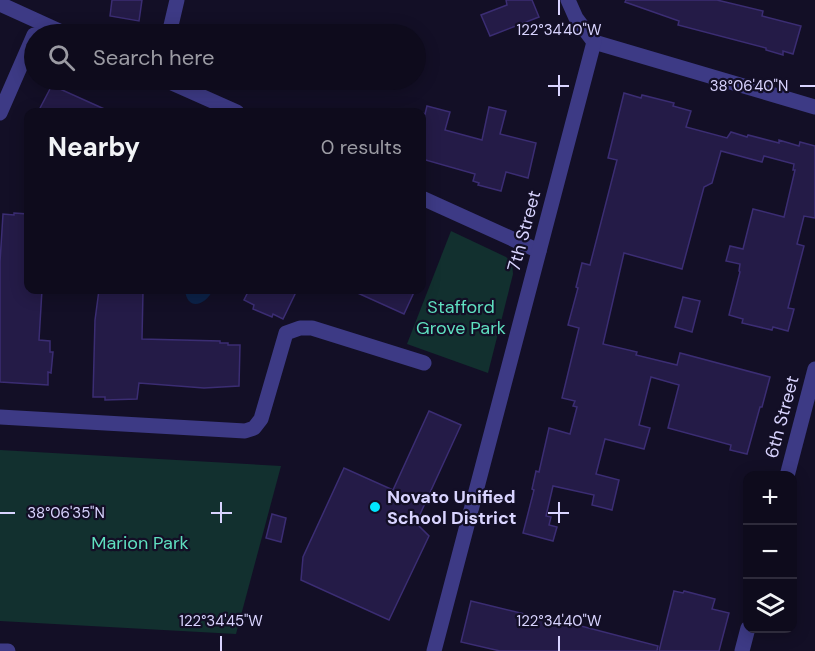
<!DOCTYPE html>
<meta charset="utf-8">
<style>
:root{--surface:#0e0b1c;--page:#171425;--text:#f1f3f6;--muted:#9b9ba3;--line:#2e2b3b}
body{margin:0;font-family:"DM Sans",sans-serif;background:var(--page);color:var(--text)}
.controls{position:absolute;right:18px;bottom:18px;display:grid;overflow:hidden;border-radius:12px;box-shadow:0 3px 15px #0003}
.controls button{width:54px;height:54px;display:grid;place-items:center;padding:0;border:0;border-bottom:2px solid var(--line);background:var(--surface);color:var(--text);font:30px sans-serif}
.list{margin:0;padding:0;list-style:none}
h2{display:flex;justify-content:space-between;align-items:center;height:78px;margin:0;padding:0 24px;font-size:26px}
h2 small{font-size:20px;font-weight:400;color:var(--muted)}
.icon{flex:none;width:33px;height:33px;fill:none;stroke:currentColor;stroke-width:2;stroke-linecap:round;stroke-linejoin:round}
.map{position:relative;flex:none;width:815px;height:651px;overflow:hidden}
.search{position:absolute;background:var(--surface);box-shadow:0 3px 15px #0003;left:24px;top:24px;width:402px;height:66px;display:flex;align-items:center;gap:15px;box-sizing:border-box;padding:0 21px;border-radius:33px;color:var(--muted);font-size:22px}
.panel{position:absolute;background:var(--surface);box-shadow:0 3px 15px #0003;left:24px;top:108px;width:402px;height:186px;border-radius:12px}
.map>svg:first-child{display:block}
.green{fill:#12302f}
.water{fill:#0c2248}
.building{fill:#241b47;stroke:#3b2d73;stroke-width:1.5}
.lines{fill:none;stroke-linecap:round;stroke-linejoin:round}
.minor{stroke:#3d3a85;stroke-width:15}
.tertiary{stroke:#3d3a85;stroke-width:15}
.ticks{fill:none;stroke:#d9d4ff;stroke-width:2}
.poi-dot{fill:#00e5ff;stroke:#130f26;stroke-width:2}
.labels{text-anchor:middle;dominant-baseline:central;stroke-width:4.5;stroke-linejoin:round;paint-order:stroke}
.street-label{font-size:18px;fill:#d9d4ff;stroke:#130f26}
.park-label{font-size:18px;fill:#5fe0c0;stroke:#130f26}
.poi-label{font-size:18px;font-weight:bold;fill:#d9d4ff;stroke:#130f26;text-anchor:start}
.ticks-label{font-size:15px;text-anchor:middle;fill:#d9d4ff;stroke:#130f26;stroke-width:4.5;stroke-linejoin:round;paint-order:stroke}
</style>
<div class="map">
<svg width="815" height="651" viewBox="0 0 815 651">
<rect width="100%" height="100%" fill="#130f26"/>
<g class="green">
<path d="M 451,231 L 506,257 L 512,263 L 513,274 L 488,373 L 407,344 Z"/>
<path d="M 0,450 L 281,466 L 236,634 L 0,621 Z"/>
</g>
<path class="water" d="M 185,290 L 213,290 C 205,306 187,311 185,290 Z"/>
<g class="building">
<path d="M 112,0 L 142,0 L 139,21 L 110,16 Z"/>
<path d="M 506,0 L 532,0 L 539,17 L 490,36 L 481,15 L 507,5 Z"/>
<path d="M 626,0 L 717,0 L 763,11 L 762,16 L 801,26 L 793,54 L 783,51 L 783,55 L 766,50 L 766,48 L 678,25 L 679,21 L 625,2 Z"/>
<path d="M 51,87 L 60,89 L 111,112 L 38,112 Z"/>
<path d="M 624,93 L 641,98 L 642,95 L 674,103 L 673,106 L 691,111 L 686,127 L 727,138 L 731,132 L 747,137 L 748,135 L 779,143 L 779,140 L 799,146 L 800,142 L 815,146 L 815,218 L 804,216 L 797,244 L 804,246 L 788,308 L 794,309 L 788,331 L 773,327 L 772,330 L 742,323 L 743,319 L 729,315 L 740,272 L 739,271 L 740,264 L 726,261 L 730,246 L 743,249 L 753,209 L 784,217 L 795,170 L 793,170 L 794,164 L 764,156 L 762,162 L 721,151 L 712,183 L 704,187 L 682,269 L 624,253 L 603,344 L 637,352 L 636,355 L 677,365 L 680,353 L 770,377 L 762,407 L 760,407 L 747,454 L 730,450 L 731,445 L 668,428 L 679,385 L 651,377 L 639,425 L 650,428 L 644,449 L 605,439 L 596,474 L 619,480 L 612,510 L 592,505 L 594,495 L 553,486 L 546,516 L 551,517 L 549,525 L 557,527 L 553,541 L 523,533 L 534,490 L 532,489 L 536,471 L 539,472 L 549,428 L 570,434 L 577,407 L 573,406 L 575,401 L 562,398 L 579,328 L 568,325 L 578,288 L 576,287 L 582,263 L 590,265 L 617,160 L 608,158 Z"/>
<path d="M 427,106 L 450,112 L 445,130 L 482,140 L 489,107 L 506,111 L 500,134 L 536,143 L 528,178 L 506,172 L 501,191 L 478,185 L 479,183 L 473,181 L 475,174 L 422,159 L 422,113 L 425,114 Z"/>
<path d="M 14,213 L 28,214 L 28,290 L 42,290 L 39,340 L 50,341 L 50,352 L 53,352 L 51,373 L 48,372 L 48,385 L 0,382 L 0,262 L 3,214 L 14,215 Z"/>
<path d="M 99,290 L 143,291 L 142,339 L 220,341 L 220,343 L 228,343 L 228,345 L 240,345 L 239,386 L 204,388 L 139,383 L 137,399 L 105,400 L 105,397 L 93,397 L 95,320 Z"/>
<path d="M 249,290 L 297,290 L 283,319 L 273,314 L 272,317 L 253,309 L 254,305 L 244,300 Z"/>
<path d="M 351,290 L 415,290 L 404,314 Z"/>
<path d="M 683,297 L 700,301 L 692,332 L 675,327 Z"/>
<path d="M 429,411 L 461,425 L 416,523 L 429,536 L 389,620 L 301,580 L 303,557 L 344,468 L 393,490 Z"/>
<path d="M 272,514 L 286,518 L 281,542 L 266,538 Z"/>
<path d="M 674,591 L 683,593 L 684,591 L 715,599 L 712,609 L 729,613 L 719,651 L 659,651 Z"/>
<path d="M 471,601 L 554,621 L 554,619 L 658,646 L 657,651 L 500,651 L 461,642 Z"/>
</g>
<g class="lines">
<g class="minor">
<path d="M 0,4 L 66,34"/>
<path d="M 169,34 L 177,0"/>
<path d="M 594,42 L 815,107"/>
<path d="M 165,80 L 237,112"/>
<path d="M 0,113 L 34,35"/>
<path d="M 422,198 L 539,251"/>
<path d="M 0,417 L 245,431 L 254,428 L 261,419 L 286,333 L 300,328 L 312,328 L 424,363"/>
<path d="M 787,476 L 815,369"/>
<path d="M 434,651 L 594,42 L 576,18 L 568,0"/>
<path d="M 742,651 L 748,628"/>
</g>
<path class="tertiary" d="M 0,651 L 8,651"/>
</g>
<path class="ticks" d="M 559,0 L 559,15M 559,75 L 559,96M 548,86 L 569,86M 800,86 L 815,86M 221,502 L 221,523M 559,502 L 559,523M 0,513 L 15,513M 211,513 L 232,513M 548,513 L 569,513M 221,636 L 221,651M 559,636 L 559,651"/>
<circle class="poi-dot" cx="375" cy="507" r="6"/>
<g class="labels">
<g class="street-label">
<text transform="translate(524 231) rotate(-75)">7th Street</text>
<text transform="translate(782 417) rotate(-75)">6th Street</text>
</g>
<g class="park-label">
<text x="461" y="307">Stafford<tspan x="461" dy="21">Grove Park</tspan></text>
<text x="140" y="543">Marion Park</text>
</g>
<g class="poi-label">
<text x="387" y="497">Novato Unified<tspan x="387" dy="21">School District</tspan></text>
</g>
</g>
<g class="ticks-label">
<text x="559" y="35">122°34'40"W</text>
<text x="749" y="91">38°06'40"N</text>
<text x="66" y="518">38°06'35"N</text>
<text x="221" y="626">122°34'45"W</text>
<text x="559" y="626">122°34'40"W</text>
</g>
</svg>
<div class="controls">
<button>+</button>
<button>−</button>
<button><svg class="icon" aria-label="layers" viewBox="0 0 24 24"><path d="M12 4l9 5-9 5-9-5zM3 14l9 5 9-5"/></svg></button>
</div>
<div class="search"><svg class="icon" aria-label="search" viewBox="0 0 24 24"><circle cx="10" cy="10" r="6"/><path d="M15 15l6 6"/></svg>Search here</div>
<section class="panel">
<h2>Nearby<small>0 results</small></h2>
<ul class="list">
</ul>
</section>
</div>
